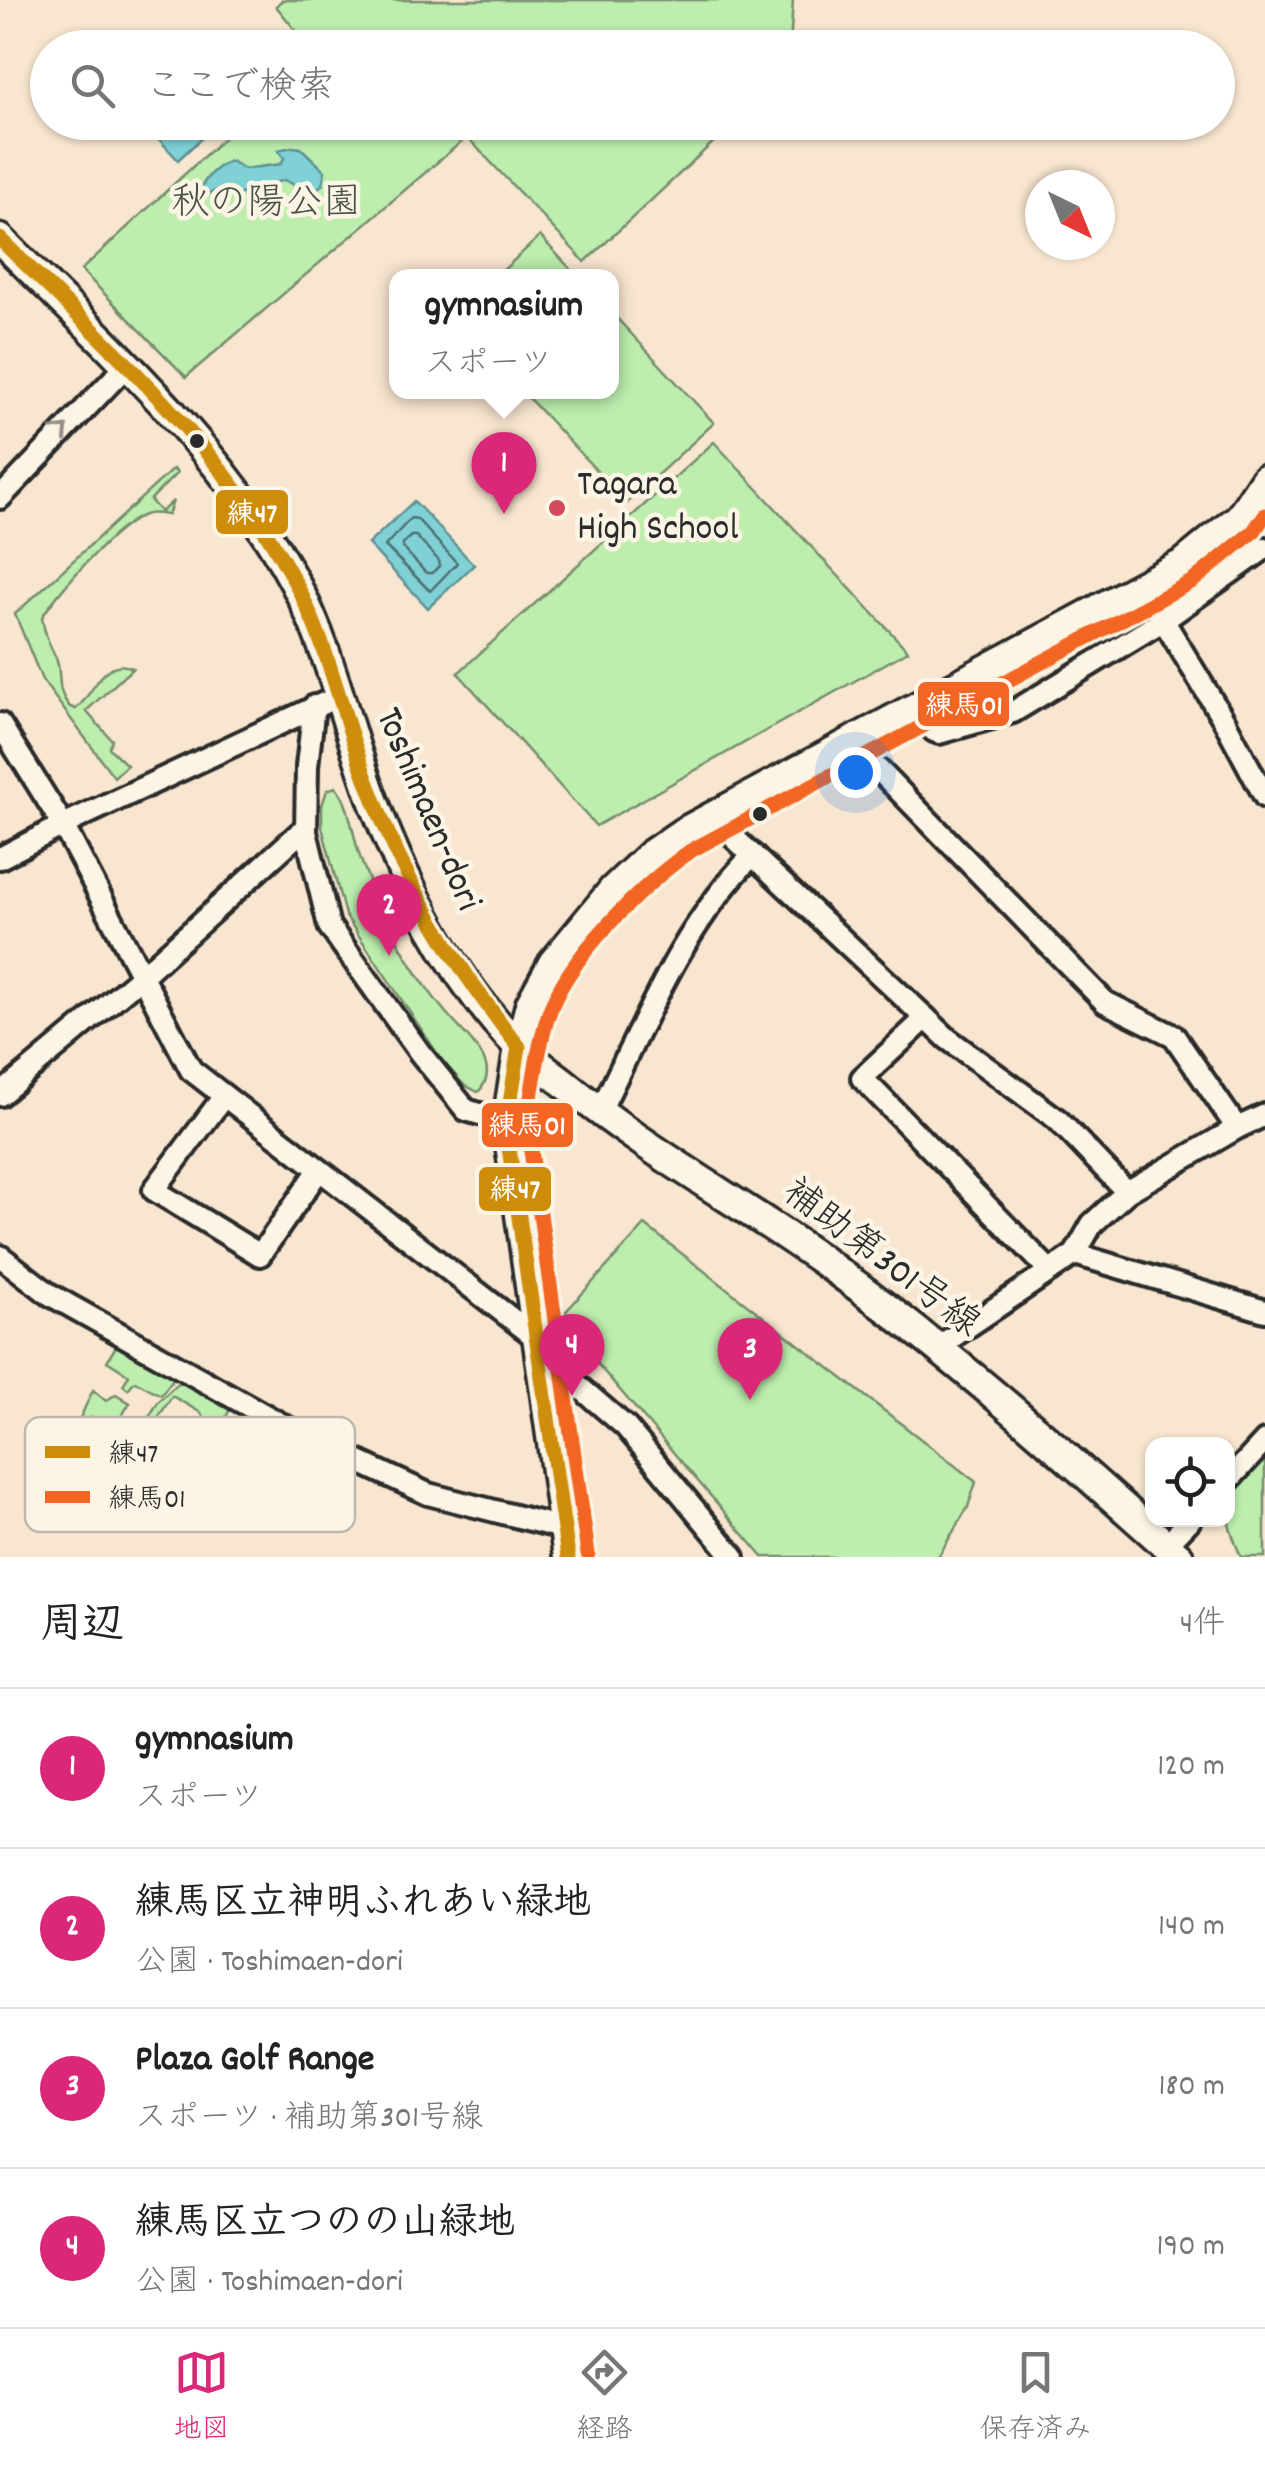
<!DOCTYPE html>
<html lang="ja">
<meta charset="utf-8">
<style>
:root{--surface:#fff;--page:#f6f6f6;--text:#222;--muted:#767676;--line:#e0e0e0;--accent:#db2777}
body{margin:0;font-family:Dekko,"Klee One",sans-serif;background:var(--page);color:var(--text)}
.controls{position:absolute;right:30px;bottom:30px;display:grid;overflow:hidden;border-radius:20px;box-shadow:0 2px 8px #0004}
.controls button{width:90px;height:90px;display:grid;place-items:center;padding:0;border:0;border-bottom:2px solid var(--line);background:var(--surface);color:var(--text);font:50px sans-serif}
.compass{position:absolute;left:1025px;top:170px;width:90px;height:90px;border-radius:50%;background:var(--surface);box-shadow:0 2px 8px #0004;rotate:137deg}
.you{position:absolute;left:855px;top:772px;width:35px;height:35px;margin:-25px;border:8px solid #fff;border-radius:50%;background:#1a73e8;box-shadow:0 0 0 15px #1a73e833}
.badge{display:grid;place-items:center;width:65px;height:65px;border-radius:50%;background:var(--accent);color:#fff;font-size:32px;font-weight:700}
.pin{position:absolute;translate:-50% -82px;filter:drop-shadow(0 2px 5px #0008)}
.pin::after{content:'';position:absolute;top:52px;width:35px;height:30px;background:inherit;clip-path:polygon(0 0,100% 0,50% 100%)}
.popup{position:absolute;left:389px;top:269px;width:230px;height:130px;box-sizing:border-box;display:grid;place-content:center;border-radius:20px;background:var(--surface);filter:drop-shadow(0 2px 8px #0005);font-size:32px;white-space:nowrap;color:var(--muted)}
.popup b{font-size:38px;color:var(--text)}
.popup::after{content:'';position:absolute;left:50%;top:100%;margin-left:-20px;border:20px solid transparent;border-top-color:var(--surface)}
.list{margin:0;padding:0;list-style:none}
h2{display:flex;justify-content:space-between;align-items:center;height:130px;margin:0;padding:0 40px;font-size:42px}
h2 small{font-size:32px;font-weight:400;color:var(--muted)}
.list li{display:grid;grid-template-columns:65px 1fr auto;gap:30px;align-items:center;box-sizing:border-box;height:160px;padding:0 40px;border-top:2px solid var(--line)}
.list b{display:block;font-size:38px;white-space:nowrap}
.list p{margin:0;font-size:32px;white-space:nowrap;color:var(--muted)}
.list em{font-size:32px;font-style:normal;color:var(--muted)}
.icon{flex:none;width:55px;height:55px;fill:none;stroke:currentColor;stroke-width:2;stroke-linecap:round;stroke-linejoin:round}
.map{position:relative;flex:none;width:1265px;height:1557px;overflow:hidden}
.search{position:absolute;background:var(--surface);box-shadow:0 2px 8px #0004;left:30px;right:30px;top:30px;height:110px;display:flex;align-items:center;gap:25px;box-sizing:border-box;padding:0 35px;border-radius:55px;color:var(--muted);font-size:38px}
.sheet{height:770px;background:var(--surface)}
nav{display:flex;justify-content:space-around;align-items:center;box-sizing:border-box;height:140px;border-top:2px solid var(--line);background:var(--surface);font-size:28px;color:var(--muted)}
nav a{display:grid;justify-items:center;gap:5px}
nav .on{color:var(--accent)}
.map>svg:first-child{display:block}
.green{fill:#bdeeae;stroke:#748c6c;stroke-width:2.5}
.water{fill:#7fd1d6;stroke:#5d8f92;stroke-width:2.5}
.lines{fill:none;stroke-linecap:round;stroke-linejoin:round}
.shore{stroke:#4d6d6f;stroke-width:2.5}
.street-casing{stroke:#2b2b2b;stroke-width:28}
.secondary-casing{stroke:#2b2b2b;stroke-width:35}
.street{stroke:#fcf5e5;stroke-width:20}
.secondary{stroke:#fcf5e5;stroke-width:28}
.bus-1-casing{stroke:#fcf5e5;stroke-width:22}
.bus-2-casing{stroke:#fcf5e5;stroke-width:22}
.bus-1{stroke:#ce8d09;stroke-width:15}
.bus-2{stroke:#f26522;stroke-width:15}
.oneway{stroke:#949088}
.bus-dot{fill:#2b2b2b;stroke:#fcf5e5;stroke-width:4}
.poi-dot{fill:#d1495b;stroke:#fcf5e5;stroke-width:4}
.labels{text-anchor:middle;dominant-baseline:central;stroke-width:9;stroke-linejoin:round;paint-order:stroke}
.park-label{font-size:38px;fill:#485245;stroke:#fcf5e5}
.poi-label{font-size:38px;fill:#2b2b2b;stroke:#fcf5e5;text-anchor:start}
.street-label{font-size:38px;fill:#2b2b2b;stroke:#fcf5e5}
.key{fill:#fcf5e5;stroke:#bdb8ad;stroke-width:2.5}
.key-label{font-size:28px;fill:#2b2b2b}
.line-badge{stroke:#fcf5e5;stroke-width:4}
.badge-label{font-size:28px;text-anchor:middle;font-weight:bold;fill:#fff}
</style>
<div class="map">
<svg width="1265" height="1557" viewBox="0 0 1265 1557">
<rect width="100%" height="100%" fill="#f8e6d0"/>
<filter id="ink" filterUnits="userSpaceOnUse"><feTurbulence type="fractalNoise" baseFrequency=".01" numOctaves="2"/><feDisplacementMap in="SourceGraphic" scale="20" xChannelSelector="R" yChannelSelector="G"/><feConvolveMatrix kernelMatrix="1 2 1 2 8 2 1 2 1" color-interpolation-filters="sRGB"/></filter>
<g filter="url(#ink)">
<g class="green">
<path d="M 282,0 L 793,0 L 790,47 L 310,48 L 276,6 Z"/>
<path d="M 240,123 L 734,123 L 585,262 L 467,137 L 186,377 L 81,270 Z"/>
<path d="M 540,236 L 577,276 L 497,276 Z"/>
<path d="M 612,313 L 714,423 L 627,503 L 523,392 L 612,392 Z"/>
<path d="M 714,442 L 908,651 L 596,826 L 458,673 Z"/>
<path d="M 173,469 L 177,473 L 150,500 L 161,512 L 173,501 L 168,515 C 161,514 151,512 144,515 C 115,526 59,591 42,617 C 44,633 49,644 56,658 C 63,676 54,688 70,707 L 76,709 L 80,705 C 96,688 105,656 133,668 L 86,711 L 112,740 L 109,748 L 127,765 L 114,777 L 42,680 L 15,614 Z"/>
<path d="M 336,787 C 350,802 353,839 361,860 C 376,900 396,942 420,978 C 429,991 438,1004 448,1015 C 464,1035 505,1065 478,1092 L 464,1085 L 441,1059 L 345,915 L 322,827 L 322,806 L 327,790 Z"/>
<path d="M 645,1225 L 976,1482 L 968,1507 L 938,1557 L 763,1557 L 559,1319 Z"/>
<path d="M 118,1343 L 176,1375 L 161,1395 L 135,1381 L 128,1389 L 123,1385 L 129,1375 L 107,1361 Z"/>
<path d="M 182,1379 L 231,1407 L 205,1459 L 197,1456 L 191,1468 L 198,1472 L 190,1488 L 134,1452 L 132,1455 L 114,1445 L 118,1430 L 133,1418 L 153,1426 L 144,1446 L 167,1461 L 170,1457 L 177,1461 L 186,1446 L 201,1451 L 204,1445 L 193,1435 L 203,1424 L 204,1418 L 201,1413 L 172,1396 L 156,1421 L 149,1417 L 158,1402 Z"/>
<path d="M 93,1390 L 106,1401 L 116,1394 L 130,1403 L 121,1417 L 104,1425 L 92,1417 L 73,1445 L 65,1438 L 68,1434 L 64,1431 L 68,1425 L 75,1429 Z"/>
<path d="M 1265,1457 L 1265,1557 L 1241,1557 C 1217,1498 1223,1501 1265,1457 Z"/>
</g>
<g class="water">
<path d="M 144,123 L 144,122 L 218,123 L 178,160 Z"/>
<path d="M 292,147 L 301,148 L 325,171 L 323,184 L 302,201 L 297,186 L 284,180 L 232,197 L 218,190 L 205,195 L 201,192 C 202,179 219,164 231,161 L 244,169 L 281,164 L 284,158 L 278,150 Z"/>
<path d="M 414,501 L 474,565 L 428,608 L 368,544 Z"/>
</g>
<g class="lines">
<g class="shore">
<path d="M 411,518 L 417,519 L 457,563 L 430,591 L 385,546 Z"/>
<path d="M 411,536 L 416,536 L 439,561 L 439,566 L 432,573 L 426,573 L 403,548 L 403,543 Z"/>
</g>
<defs>
<g id="street">
<path d="M 0,498 L 126,366"/>
<path d="M 1142,585 L 1225,722 L 1265,797"/>
<path d="M 314,706 L 307,766 L 306,832 L 329,926 L 420,1053 L 466,1110 L 507,1122"/>
<path d="M 916,707 L 934,731 L 939,733 L 1013,712 L 1164,620 L 1265,548"/>
<path d="M 0,724 L 63,825 L 191,1070 L 539,1340"/>
<path d="M 856,739 L 873,764 L 1105,1002 L 1174,1036 L 1237,1128"/>
<path d="M 712,817 L 948,1039 L 1058,1120 L 1127,1192"/>
<path d="M 0,858 L 63,825 L 324,703"/>
<path d="M 926,1018 L 862,1078 L 1050,1271"/>
<path d="M 0,1095 L 142,976 L 306,827"/>
<path d="M 224,1096 L 154,1190 L 260,1255 L 319,1170"/>
<path d="M 599,1113 C 644,1024 682,926 753,855"/>
<path d="M 1075,1254 L 1265,1311"/>
<path d="M 0,1256 L 49,1294 L 295,1432 L 428,1494 L 566,1529"/>
<path d="M 938,1347 L 1075,1254 L 1092,1224 L 1127,1192 L 1237,1128 L 1265,1115"/>
<path d="M 544,1373 L 569,1378 L 626,1427 L 734,1557"/>
<path d="M 1228,1481 L 1265,1441"/>
<path d="M 1166,1545 L 1190,1520"/>
</g>
<g id="secondary">
<path d="M 0,239 C 107,346 223,448 295,583 C 332,653 347,732 375,805 C 408,891 453,980 518,1046 C 533,1061 552,1073 568,1086 C 650,1154 744,1204 830,1266 C 953,1354 1066,1456 1179,1557"/>
<path d="M 568,1557 L 507,1122 L 519,1047 L 530,1005 L 553,963 L 613,890 L 650,855 L 682,833 L 1184,563 L 1240,517 L 1265,479"/>
</g>
</defs>
<use href="#street" class="street-casing"/>
<use href="#secondary" class="secondary-casing"/>
<use href="#street" class="street"/>
<use href="#secondary" class="secondary"/>
<defs>
<path id="bus-1" d="M 0,239 C 107,345 225,449 296,584 C 329,647 343,718 368,784 C 404,882 455,966 519,1047 L 507,1122 L 509,1148 L 568,1557"/>
<path id="bus-2" d="M 588,1554 L 527,1122 C 533,1087 537,1051 548,1016 C 566,959 643,884 692,850 L 1193,581 L 1254,531 L 1265,515"/>
</defs>
<use href="#bus-1" class="bus-1-casing"/>
<use href="#bus-2" class="bus-2-casing"/>
<use href="#bus-1" class="bus-1"/>
<use href="#bus-2" class="bus-2"/>
</g>
<defs><path id="oneway-chevron" d="M-2-3.5L2.5 0L-2 3.5" fill="none" stroke-width="1.6" stroke-linecap="round" stroke-linejoin="round" transform="scale(2.5)"/></defs>
<use class="oneway" href="#oneway-chevron" transform="translate(62 431) rotate(-47)"/>
</g>
<g class="bus-dot">
<circle cx="197" cy="441" r="9"/>
<circle cx="760" cy="814" r="9"/>
</g>
<circle class="poi-dot" cx="557" cy="508" r="10"/>
<g class="labels">
<g class="park-label">
<text x="266" y="205">秋の陽公園</text>
</g>
<g class="poi-label">
<text x="577" y="486">Tagara<tspan x="577" dy="44">High School</tspan></text>
</g>
<g class="street-label">
<text transform="translate(426 810) rotate(67)">Toshimaen-dori</text>
<text transform="translate(880 1260) rotate(37)">補助第301号線</text>
</g>
</g>
<rect x="25" y="1417" width="330" height="115" rx="15" class="key"/>
<rect x="45" y="1446" width="45" height="12" fill="#ce8d09"/>
<rect x="45" y="1491" width="45" height="12" fill="#f26522"/>
<g class="key-label">
<text x="108" y="1462">練47</text>
<text x="108" y="1507">練馬01</text>
</g>
<g class="line-badge">
<rect x="214" y="488" width="76" height="48" rx="10" fill="#ce8d09"/>
<rect x="916" y="680" width="95" height="48" rx="10" fill="#f26522"/>
<rect x="480" y="1101" width="95" height="48" rx="10" fill="#f26522"/>
<rect x="477" y="1165" width="76" height="48" rx="10" fill="#ce8d09"/>
</g>
<g class="badge-label">
<text x="252" y="522">練47</text>
<text x="964" y="714">練馬01</text>
<text x="527" y="1134">練馬01</text>
<text x="515" y="1198">練47</text>
</g>
</svg>
<div class="controls">
<button><svg class="icon" aria-label="locate" viewBox="0 0 24 24"><circle cx="12" cy="12" r="6"/><path d="M12 2v4M12 18v4M2 12h4M18 12h4"/></svg></button>
</div>
<svg class="compass" viewBox="-18 -18 36 36"><path d="M0-13l5 13h-10z" fill="#e53935"/><path d="M0 13l5-13h-10z" fill="#767676"/></svg>
<div class="you"></div>
<div class="pin badge" style="left:504px;top:514px">1</div>
<div class="popup"><b>gymnasium</b>スポーツ</div>
<div class="pin badge" style="left:389px;top:956px">2</div>
<div class="pin badge" style="left:750px;top:1400px">3</div>
<div class="pin badge" style="left:572px;top:1396px">4</div>
<div class="search"><svg class="icon" aria-label="search" viewBox="0 0 24 24"><circle cx="10" cy="10" r="6"/><path d="M15 15l6 6"/></svg>ここで検索</div>
</div>
<section class="sheet">
<h2>周辺<small>4件</small></h2>
<ul class="list">
<li><span class="badge">1</span><div><b>gymnasium</b><p>スポーツ</p></div><em>120 m</em></li>
<li><span class="badge">2</span><div><b>練馬区立神明ふれあい緑地</b><p>公園 · Toshimaen-dori</p></div><em>140 m</em></li>
<li><span class="badge">3</span><div><b>Plaza Golf Range</b><p>スポーツ · 補助第301号線</p></div><em>180 m</em></li>
<li><span class="badge">4</span><div><b>練馬区立つのの山緑地</b><p>公園 · Toshimaen-dori</p></div><em>190 m</em></li>
</ul>
</section>
<nav>
<a class="on"><svg class="icon" aria-label="map" viewBox="0 0 24 24"><path d="M3 6l6-2 6 2 6-2v14l-6 2-6-2-6 2zM9 4v14M15 6v14"/></svg>地図</a>
<a><svg class="icon" aria-label="directions" viewBox="0 0 24 24"><path d="M12 3l9 9-9 9-9-9zM9 14v-3h6M13 9l2 2-2 2"/></svg>経路</a>
<a><svg class="icon" aria-label="saved" viewBox="0 0 24 24"><path d="M7 4h10v16l-5-4-5 4z"/></svg>保存済み</a>
</nav>
